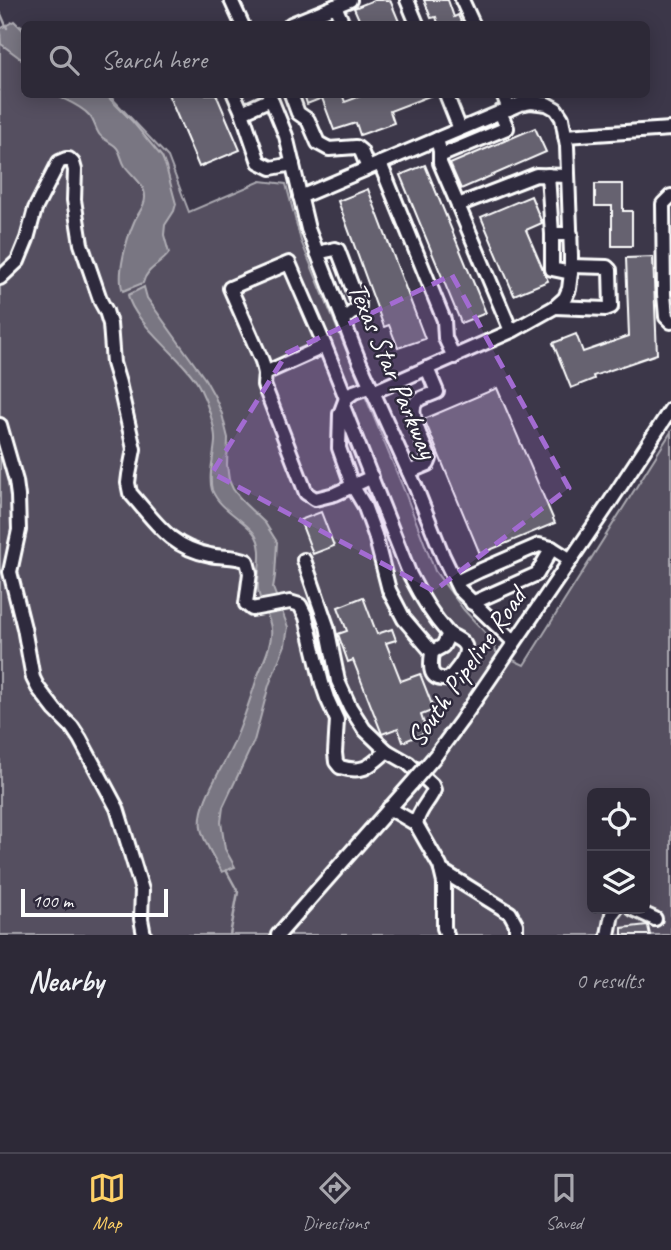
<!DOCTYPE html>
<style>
:root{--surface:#2d2937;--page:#393542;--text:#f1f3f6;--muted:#a7a6ad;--line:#484552;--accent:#ffd166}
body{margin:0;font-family:Caveat,sans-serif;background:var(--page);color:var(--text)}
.controls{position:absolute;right:21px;bottom:21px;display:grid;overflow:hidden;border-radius:10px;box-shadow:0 4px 18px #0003}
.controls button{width:63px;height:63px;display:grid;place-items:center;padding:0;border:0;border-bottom:2px solid var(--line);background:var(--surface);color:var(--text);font:35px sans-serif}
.scale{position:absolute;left:21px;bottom:18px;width:147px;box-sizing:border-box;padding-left:7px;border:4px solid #fff;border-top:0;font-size:19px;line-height:24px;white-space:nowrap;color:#fff;-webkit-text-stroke:5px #2f2a3d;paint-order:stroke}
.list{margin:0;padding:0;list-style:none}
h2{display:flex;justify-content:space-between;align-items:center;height:91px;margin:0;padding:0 28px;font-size:30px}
h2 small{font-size:23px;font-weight:400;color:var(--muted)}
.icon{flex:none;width:38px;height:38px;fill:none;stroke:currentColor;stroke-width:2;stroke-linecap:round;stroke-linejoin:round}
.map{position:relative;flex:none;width:671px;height:935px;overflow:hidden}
.search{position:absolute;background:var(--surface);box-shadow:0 4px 18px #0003;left:21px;right:21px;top:21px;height:77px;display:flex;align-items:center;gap:18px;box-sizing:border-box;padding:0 24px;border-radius:10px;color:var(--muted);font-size:26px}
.sheet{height:217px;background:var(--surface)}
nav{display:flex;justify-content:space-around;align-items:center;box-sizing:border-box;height:98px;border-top:2px solid var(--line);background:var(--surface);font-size:19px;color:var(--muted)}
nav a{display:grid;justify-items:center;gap:4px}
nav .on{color:var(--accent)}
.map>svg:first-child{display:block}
.green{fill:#555060;stroke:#aaa8b0;stroke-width:2;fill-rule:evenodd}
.water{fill:#797682;stroke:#afadb4;stroke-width:2}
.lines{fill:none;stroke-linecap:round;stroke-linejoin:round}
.stream{stroke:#afadb4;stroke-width:2.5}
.building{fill:#666270;stroke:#fff;stroke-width:2}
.minor-casing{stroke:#fff;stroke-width:18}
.minor{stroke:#2f2a3d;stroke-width:12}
.minor-bridge-casing{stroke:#fff;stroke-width:18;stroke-linecap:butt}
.minor-bridge{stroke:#2f2a3d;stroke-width:12}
.marked{fill:#a36bd2;fill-opacity:0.2;stroke:#a36bd2;stroke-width:5;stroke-dasharray:14 9;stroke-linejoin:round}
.labels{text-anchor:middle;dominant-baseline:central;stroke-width:5;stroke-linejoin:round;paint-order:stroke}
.street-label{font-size:28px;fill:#fff;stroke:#2f2a3d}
</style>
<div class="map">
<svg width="671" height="935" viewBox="0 0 671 935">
<rect width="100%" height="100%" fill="#3c3749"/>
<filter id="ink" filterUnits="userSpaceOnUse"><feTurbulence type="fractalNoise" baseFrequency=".0143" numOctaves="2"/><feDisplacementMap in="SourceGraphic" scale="14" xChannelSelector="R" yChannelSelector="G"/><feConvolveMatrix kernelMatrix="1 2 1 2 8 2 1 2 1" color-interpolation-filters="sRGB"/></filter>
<g filter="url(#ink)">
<path class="green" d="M 20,25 L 24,27 L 24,94 L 109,95 L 168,157 L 189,212 L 261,181 L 286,184 L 301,241 L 404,490 L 435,571 L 464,610 L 493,641 L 496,652 L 524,665 L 671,432 L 671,935 L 0,935 L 0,40 ZM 592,793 L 645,793 L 645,909 L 592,909 Z"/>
<g class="water">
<path d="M 14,21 L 24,31 L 24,61 L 1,44 L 0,29 Z"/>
<path d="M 56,95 L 106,95 L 132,121 L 162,157 L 166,167 L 176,204 L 174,211 L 165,225 L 164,235 L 169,253 C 161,265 147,267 143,283 L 123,291 C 116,275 127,238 134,222 C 137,214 145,207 145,198 C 146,185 132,176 125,166 C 121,160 121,152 116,147 C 111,142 103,140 99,134 C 95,128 94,120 89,115 C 80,105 67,101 56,95 Z"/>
<path d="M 144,287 L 147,298 L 205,379 L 215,397 L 222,414 L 228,438 L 227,465 L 229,480 L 233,489 L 244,503 L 265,523 L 277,542 L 275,576 L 273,588 L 288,627 L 285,645 L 269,685 L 254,741 L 223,807 L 221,822 L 225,849 L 235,867 L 222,872 C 215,860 203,841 201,828 C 197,801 225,766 235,740 C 244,719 251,697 258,675 C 263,663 273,642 271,629 C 270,615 259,603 258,589 C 257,570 266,548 253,532 C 241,518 219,508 212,490 C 208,476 214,456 215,442 C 216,427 206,400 199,386 C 184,358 133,323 128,295 Z"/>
</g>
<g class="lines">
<g class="stream">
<path d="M 0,12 L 7,28"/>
<path d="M 226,870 L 238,892 L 230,935"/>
</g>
</g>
<g class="building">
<path d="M 374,0 L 390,0 L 400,24 L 361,24 L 354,8 Z"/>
<path d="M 424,0 L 448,0 L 454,17 L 458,15 L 462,24 L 435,24 L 438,23 L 436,17 L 431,18 Z"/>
<path d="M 168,94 L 216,94 L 240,150 L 199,167 Z"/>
<path d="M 304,94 L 342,94 L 345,102 L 366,94 L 432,95 L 390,111 L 394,123 L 360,135 L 356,123 L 334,130 L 322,98 L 307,104 Z"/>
<path d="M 535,128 L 546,152 L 461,189 L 450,164 Z"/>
<path d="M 425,165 L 486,313 L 461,323 L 400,175 Z"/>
<path d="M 595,184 L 623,184 L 623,211 L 632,211 L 632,246 L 612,246 L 612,206 L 595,206 Z"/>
<path d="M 368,189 L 425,339 L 398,348 L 389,325 L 384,327 L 338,201 Z"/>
<path d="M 531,196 L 542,223 L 526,230 L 548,281 L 514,295 L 481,217 Z"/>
<path d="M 653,257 L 657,354 L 593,376 L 594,379 L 571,388 L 553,343 L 576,334 L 583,352 L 629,336 L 626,258 Z"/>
<path d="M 497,388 L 555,523 L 480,554 L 424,419 Z"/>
<path d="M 321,512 L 334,546 L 313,554 L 300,520 Z"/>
<path d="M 363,597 L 377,634 L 392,629 L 396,640 L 386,643 L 401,681 L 420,674 L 434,710 L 421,715 L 427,732 L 403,742 L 398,728 L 382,734 L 353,660 L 348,662 L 338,634 L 347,631 L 338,607 Z"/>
<path d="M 647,925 L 648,926 L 650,935 L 622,935 L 622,928 Z"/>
</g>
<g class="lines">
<defs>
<g id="minor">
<path d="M 231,0 L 242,24"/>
<path d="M 407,0 L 417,24"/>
<path d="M 462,0 L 473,24"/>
<path d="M 335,6 L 343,24"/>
<path d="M 291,24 L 350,0"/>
<path d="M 234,94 L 242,112 L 271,99"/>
<path d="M 269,94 L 286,136 L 308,229 L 358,358 L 416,488 L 443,556 L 459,589 L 514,642"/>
<path d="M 291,94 L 298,113 L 308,120 L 318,143 L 329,149 L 356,147 L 361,151 L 368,168"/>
<path d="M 446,94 L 460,129"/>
<path d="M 503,94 L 509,109"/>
<path d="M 242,112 L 259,162 L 271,168 L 293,164"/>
<path d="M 565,136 L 671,129"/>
<path d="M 437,139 L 440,151 L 440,163 L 458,205 L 536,175 L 568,176"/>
<path d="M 440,156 L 507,128 L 500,112"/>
<path d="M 380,163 L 444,320 L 445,338 L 454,357"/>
<path d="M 548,175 L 552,234 L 571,234"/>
<path d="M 671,196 L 663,204 L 664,294 L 666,317 L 671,322"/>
<path d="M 300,197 L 520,104 L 531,102 L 547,104 L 556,109 L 562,118 L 567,146 L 571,255 L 571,273 L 569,289 L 565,298 L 555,307 L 514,330 L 373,392"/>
<path d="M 458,205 L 511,331"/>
<path d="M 552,234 L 552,269 L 571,273"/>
<path d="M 317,253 L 335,249 L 338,250 L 359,305 L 359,307 L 343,320"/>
<path d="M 0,278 L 18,261 L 27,239 L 35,209 L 59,162 L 66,159 L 69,159 L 73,163 L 75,170 L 74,200 L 81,244 L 101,302 L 106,311 L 110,324 L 113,363 L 119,383 L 134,449 L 129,475 L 128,483 L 130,493 C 156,522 169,547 210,555 C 222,558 235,555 247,561 L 250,573 L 246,604 L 252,609 L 290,602 L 300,605 L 306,617 L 322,683 L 327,698 L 337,720 L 335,753 L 336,762 L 340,767 C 364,774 370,766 387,751 L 364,729 L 350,707 L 338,681 L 327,626 L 304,560"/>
<path d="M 555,307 L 606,309 L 611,307 L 610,270 L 607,267 L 571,266"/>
<path d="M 265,373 L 262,361 L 230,288 L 289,263 L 325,346"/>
<path d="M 346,398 L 325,346 L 265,373 L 264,385 L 306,493 L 315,499 L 335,494 L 372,477"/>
<path d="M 343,406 L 410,575 C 420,595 432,615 447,632 C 453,638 466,640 466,650 C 466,661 455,671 449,679 C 428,681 430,667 432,652 L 404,619 L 389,590 L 375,535 L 364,505 L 352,485 L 339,448 L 340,414 L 346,398 L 354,392 L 371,386"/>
<path d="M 0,425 L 16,481 L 18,496 L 19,530 L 10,572 L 24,628 L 33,678 L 38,688 L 55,710 L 72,727 L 80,739 L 117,808 L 142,890 L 141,919 L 144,935"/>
<path d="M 409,472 L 428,464 L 430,459 C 425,446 406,412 417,401 C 422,397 431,395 437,392 L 427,368"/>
<path d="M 456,582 L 479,571 L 539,545 L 552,548 L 571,560"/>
<path d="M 472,603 L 537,574 L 552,548"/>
<path d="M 432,652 L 443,646 L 449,634"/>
<path d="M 387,751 L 408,763 L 432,785 L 434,790 C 429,802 419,809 416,824"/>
<path d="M 436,755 L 461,721 L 610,502 L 671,409"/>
<path d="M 389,808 L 416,824 L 440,866 L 444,883 L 444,928 L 447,935"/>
<path d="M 441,870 L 510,913 L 516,924 L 516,935"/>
<path d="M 633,909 L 655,919"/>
<path d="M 278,935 L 412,783"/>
<path d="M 608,935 L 612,914 L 616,909"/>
</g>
</defs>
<use href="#minor" class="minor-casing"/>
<use href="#minor" class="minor"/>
<defs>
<path id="minor-bridge" d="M 412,783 L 436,755"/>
</defs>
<use href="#minor-bridge" class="minor-bridge-casing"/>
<use href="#minor-bridge" class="minor-bridge"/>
</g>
</g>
<path class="marked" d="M 452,275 L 569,488 L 434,591 L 212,473 L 287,353 Z"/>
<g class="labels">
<g class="street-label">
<text transform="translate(393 370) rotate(67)">Texas Star Parkway</text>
<text transform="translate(466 667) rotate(-55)">South Pipeline Road</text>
</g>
</g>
</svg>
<div class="controls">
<button><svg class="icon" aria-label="locate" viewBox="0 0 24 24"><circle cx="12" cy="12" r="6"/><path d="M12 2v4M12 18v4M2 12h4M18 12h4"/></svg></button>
<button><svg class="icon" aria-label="layers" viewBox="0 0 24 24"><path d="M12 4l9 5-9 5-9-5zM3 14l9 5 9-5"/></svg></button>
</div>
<div class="scale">100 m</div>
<div class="search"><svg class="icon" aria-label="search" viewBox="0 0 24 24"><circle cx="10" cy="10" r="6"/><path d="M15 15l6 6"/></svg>Search here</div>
</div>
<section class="sheet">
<h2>Nearby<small>0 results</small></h2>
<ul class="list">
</ul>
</section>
<nav>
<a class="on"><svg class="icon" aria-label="map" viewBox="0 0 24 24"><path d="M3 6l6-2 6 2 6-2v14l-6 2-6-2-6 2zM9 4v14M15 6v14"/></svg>Map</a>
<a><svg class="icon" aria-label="directions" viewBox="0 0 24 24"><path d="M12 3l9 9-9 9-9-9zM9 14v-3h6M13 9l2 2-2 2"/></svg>Directions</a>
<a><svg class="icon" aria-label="saved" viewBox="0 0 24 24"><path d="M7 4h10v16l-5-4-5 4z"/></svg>Saved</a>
</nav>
